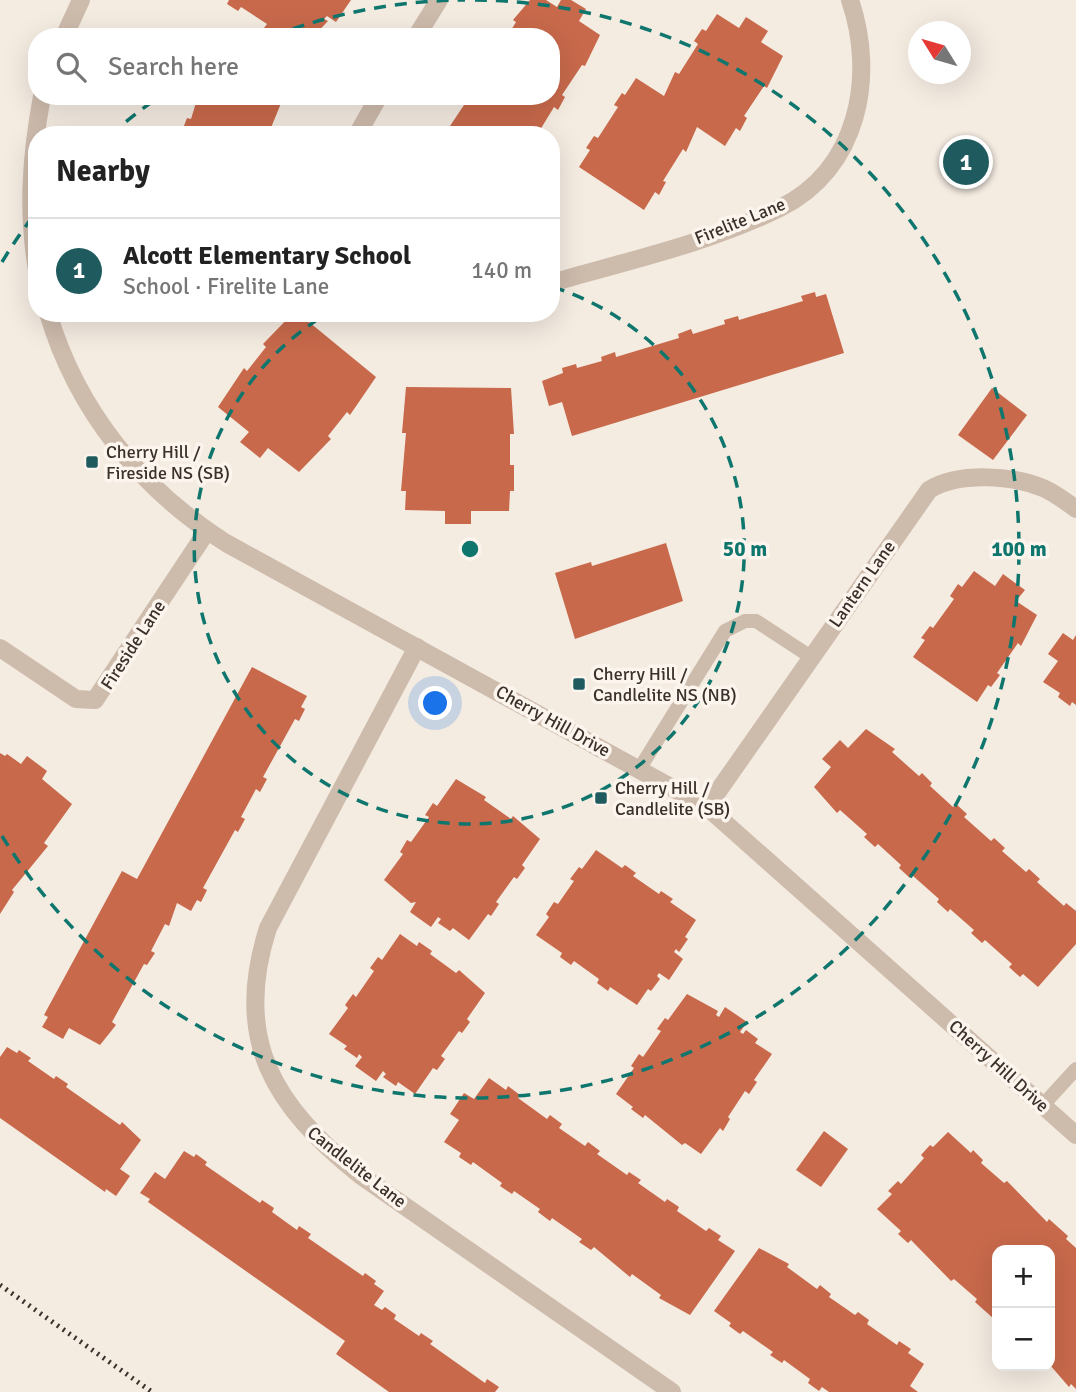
<!DOCTYPE html>
<meta charset="utf-8">
<style>
:root{--surface:#fff;--page:#f6f6f6;--text:#222;--muted:#767676;--line:#e0e0e0;--accent:#1f5a5e}
body{margin:0;font-family:Signika,sans-serif;background:var(--page);color:var(--text)}
.controls{position:absolute;right:21px;bottom:21px;display:grid;overflow:hidden;border-radius:14px;box-shadow:0 7px 28px #0002}
.controls button{width:63px;height:63px;display:grid;place-items:center;padding:0;border:0;border-bottom:2px solid var(--line);background:var(--surface);color:var(--text);font:35px sans-serif}
.compass{position:absolute;left:908px;top:21px;width:63px;height:63px;border-radius:50%;background:var(--surface);box-shadow:0 7px 28px #0002;rotate:307deg}
.you{position:absolute;left:436px;top:704px;width:24px;height:24px;margin:-18px;border:5px solid #fff;border-radius:50%;background:#1a73e8;box-shadow:0 0 0 10px #1a73e833}
.badge{display:grid;place-items:center;width:46px;height:46px;border-radius:50%;background:var(--accent);color:#fff;font-size:23px;font-weight:700}
.pin{position:absolute;translate:-50% -50%;border:4px solid #fff;box-shadow:0 2px 7px #0006}
.list{margin:0;padding:0;list-style:none}
h2{display:flex;justify-content:space-between;align-items:center;height:91px;margin:0;padding:0 28px;font-size:30px}
h2 small{font-size:23px;font-weight:400;color:var(--muted)}
.list li{display:grid;grid-template-columns:46px 1fr auto;gap:21px;align-items:center;box-sizing:border-box;height:105px;padding:0 28px;border-top:2px solid var(--line)}
.list b{display:block;font-size:26px;white-space:nowrap}
.list p{margin:0;font-size:23px;white-space:nowrap;color:var(--muted)}
.list em{font-size:23px;font-style:normal;color:var(--muted)}
.icon{flex:none;width:38px;height:38px;fill:none;stroke:currentColor;stroke-width:2;stroke-linecap:round;stroke-linejoin:round}
.map{position:relative;flex:none;width:1076px;height:1392px;overflow:hidden}
.search{position:absolute;background:var(--surface);box-shadow:0 7px 28px #0002;left:28px;top:28px;width:532px;height:77px;display:flex;align-items:center;gap:18px;box-sizing:border-box;padding:0 24px;border-radius:28px;color:var(--muted);font-size:26px}
.panel{position:absolute;background:var(--surface);box-shadow:0 7px 28px #0002;left:28px;top:126px;width:532px;height:196px;border-radius:28px}
.map>svg:first-child{display:block}
.building{fill:#c8694b}
.lines{fill:none;stroke-linecap:round;stroke-linejoin:round}
.lane{stroke:#cdbbac;stroke-width:14}
.street{stroke:#cdbbac;stroke-width:18}
.rail{stroke:#3b302b;stroke-width:5;stroke-dasharray:2 5;stroke-linecap:butt}
.ring{fill:none;stroke:#0f766e;stroke-width:3.5;stroke-dasharray:12 9}
.poi-dot{fill:#1f5a5e;stroke:#fbf5ee;stroke-width:2.5}
.labels{text-anchor:middle;dominant-baseline:central;stroke-width:7;stroke-linejoin:round;paint-order:stroke}
.street-label{font-size:18px;fill:#3b302b;stroke:#fbf5ee}
.poi-label{font-size:18px;fill:#3b302b;stroke:#fbf5ee;text-anchor:start}
.centre{fill:#0f766e;stroke:#fbf5ee;stroke-width:3.5}
.ring-label{font-size:21px;text-anchor:middle;font-weight:bold;fill:#0f766e;stroke:#fbf5ee;stroke-width:7;stroke-linejoin:round;paint-order:stroke}
</style>
<div class="map">
<svg width="1076" height="1392" viewBox="0 0 1076 1392">
<rect width="100%" height="100%" fill="#f4ebe1"/>
<g class="building">
<path d="M 229,0 L 351,0 L 336,22 L 327,16 L 324,19 L 328,21 L 313,37 L 286,37 L 278,32 L 276,35 L 264,28 L 267,24 L 241,7 L 238,11 L 227,4 Z"/>
<path d="M 530,0 L 546,0 L 557,7 L 561,0 L 571,0 L 586,9 L 579,21 L 600,35 L 585,66 L 582,65 L 562,95 L 565,97 L 558,110 L 554,107 L 537,135 L 444,135 L 464,105 L 461,103 L 465,96 L 551,96 L 551,37 L 507,37 L 516,22 L 513,20 Z"/>
<path d="M 717,14 L 739,28 L 746,17 L 768,31 L 761,42 L 783,56 L 767,88 L 764,86 L 744,116 L 747,118 L 740,131 L 736,128 L 725,146 L 697,127 L 686,152 L 683,149 L 663,181 L 666,182 L 659,195 L 655,192 L 644,210 L 579,167 L 590,150 L 586,148 L 594,136 L 598,138 L 618,107 L 614,105 L 622,93 L 625,95 L 636,78 L 664,96 L 675,72 L 679,74 L 698,44 L 694,41 L 702,29 L 706,31 Z"/>
<path d="M 198,96 L 284,96 L 268,135 L 186,135 L 182,131 L 187,118 L 191,119 Z"/>
<path d="M 815,292 L 816,297 L 826,294 L 844,353 L 572,436 L 562,402 L 549,406 L 542,381 L 563,373 L 562,368 L 576,364 L 577,368 L 602,361 L 601,357 L 615,352 L 616,357 L 679,338 L 678,334 L 691,329 L 693,334 L 725,324 L 724,320 L 738,316 L 739,320 L 803,301 L 801,296 Z"/>
<path d="M 293,313 L 298,313 L 376,377 L 350,415 L 347,412 L 328,436 L 331,439 L 299,472 L 268,448 L 260,458 L 240,442 L 249,432 L 218,407 L 244,368 L 247,371 L 266,347 L 263,344 Z"/>
<path d="M 406,387 L 511,388 L 514,434 L 510,434 L 510,465 L 514,465 L 514,491 L 510,491 L 509,511 L 471,511 L 471,524 L 445,524 L 445,511 L 405,510 L 406,491 L 401,491 L 406,433 L 402,433 Z"/>
<path d="M 992,388 L 1027,415 L 993,460 L 958,435 Z"/>
<path d="M 666,543 L 683,601 L 575,639 L 555,573 L 591,562 L 592,566 Z"/>
<path d="M 974,571 L 995,586 L 1003,574 L 1025,590 L 1016,601 L 1037,615 L 1021,646 L 1018,643 L 997,673 L 1000,675 L 991,687 L 988,685 L 977,702 L 913,657 L 925,640 L 921,638 L 930,626 L 933,628 L 954,599 L 950,596 L 958,584 L 962,587 Z"/>
<path d="M 1063,633 L 1073,640 L 1076,635 L 1076,705 L 1072,702 L 1070,706 L 1058,697 L 1060,693 L 1043,682 L 1058,661 L 1048,654 Z"/>
<path d="M 252,667 L 307,696 L 301,707 L 305,709 L 299,721 L 295,719 L 263,777 L 267,779 L 260,792 L 256,789 L 241,817 L 245,819 L 238,832 L 235,830 L 203,888 L 207,890 L 201,902 L 197,900 L 191,911 L 177,903 L 169,926 L 165,924 L 151,951 L 155,953 L 147,965 L 144,964 L 112,1022 L 116,1025 L 100,1045 L 69,1028 L 63,1039 L 42,1027 L 48,1017 L 44,1015 L 122,871 L 137,879 Z"/>
<path d="M 866,729 L 895,749 L 892,752 L 919,776 L 922,773 L 932,783 L 930,786 L 953,807 L 956,804 L 967,814 L 964,817 L 991,841 L 994,838 L 1005,848 L 1002,851 L 1026,872 L 1029,869 L 1040,879 L 1037,882 L 1064,906 L 1066,903 L 1076,911 L 1076,944 L 1038,987 L 1023,974 L 1020,977 L 1009,967 L 1012,964 L 985,940 L 982,943 L 971,933 L 974,930 L 950,909 L 948,912 L 937,902 L 939,899 L 912,875 L 910,878 L 899,868 L 901,865 L 878,844 L 875,847 L 864,837 L 867,834 L 840,810 L 837,813 L 814,787 L 831,767 L 822,759 L 840,740 L 848,748 Z"/>
<path d="M 0,753 L 5,756 L 7,754 L 21,764 L 27,756 L 47,771 L 42,779 L 72,804 L 44,843 L 48,846 L 12,890 L 14,892 L 0,914 Z"/>
<path d="M 456,779 L 486,797 L 484,800 L 511,819 L 513,816 L 540,839 L 522,865 L 525,868 L 517,879 L 514,877 L 496,902 L 499,904 L 491,916 L 488,914 L 469,940 L 453,928 L 450,931 L 438,923 L 441,919 L 438,917 L 431,927 L 410,912 L 416,902 L 411,903 L 384,880 L 403,854 L 400,852 L 407,840 L 411,842 L 429,817 L 425,815 L 433,803 L 437,806 Z"/>
<path d="M 596,850 L 622,868 L 625,865 L 636,873 L 633,876 L 659,894 L 661,891 L 673,899 L 670,902 L 696,920 L 685,937 L 688,939 L 679,952 L 676,949 L 674,952 L 683,959 L 669,980 L 659,973 L 657,976 L 660,979 L 651,991 L 648,989 L 637,1005 L 610,987 L 608,991 L 597,983 L 599,979 L 574,961 L 571,965 L 560,957 L 562,953 L 536,935 L 549,917 L 546,914 L 554,902 L 558,904 L 574,881 L 570,879 L 579,867 L 582,869 Z"/>
<path d="M 400,934 L 417,946 L 419,942 L 432,951 L 430,954 L 456,973 L 459,970 L 485,993 L 467,1019 L 470,1022 L 462,1033 L 459,1031 L 441,1056 L 445,1059 L 437,1070 L 433,1068 L 415,1094 L 398,1082 L 396,1086 L 383,1077 L 386,1074 L 383,1071 L 376,1081 L 355,1066 L 362,1057 L 359,1054 L 357,1058 L 344,1049 L 347,1046 L 329,1034 L 348,1008 L 345,1005 L 353,994 L 356,997 L 374,971 L 370,968 L 378,957 L 382,960 Z"/>
<path d="M 687,994 L 718,1011 L 716,1015 L 719,1017 L 725,1007 L 747,1022 L 740,1032 L 743,1034 L 746,1030 L 758,1039 L 755,1043 L 772,1054 L 754,1080 L 757,1082 L 749,1094 L 745,1091 L 728,1117 L 730,1119 L 723,1131 L 720,1128 L 701,1154 L 685,1143 L 682,1145 L 645,1115 L 643,1118 L 631,1109 L 633,1107 L 616,1094 L 634,1068 L 631,1066 L 639,1054 L 643,1057 L 661,1031 L 657,1029 L 665,1018 L 668,1020 Z"/>
<path d="M 7,1047 L 17,1053 L 19,1050 L 31,1058 L 28,1061 L 54,1079 L 56,1076 L 68,1084 L 66,1087 L 120,1125 L 122,1122 L 141,1140 L 120,1169 L 130,1176 L 116,1196 L 106,1189 L 105,1192 L 0,1118 L 0,1057 Z"/>
<path d="M 489,1078 L 506,1090 L 508,1086 L 520,1095 L 518,1098 L 547,1119 L 550,1115 L 562,1124 L 559,1128 L 585,1146 L 588,1142 L 600,1151 L 597,1154 L 627,1175 L 629,1172 L 641,1180 L 638,1183 L 665,1202 L 667,1199 L 679,1207 L 677,1211 L 706,1231 L 709,1228 L 721,1236 L 718,1240 L 735,1251 L 690,1315 L 659,1298 L 661,1295 L 632,1274 L 630,1277 L 594,1247 L 591,1250 L 579,1242 L 582,1239 L 552,1218 L 550,1221 L 538,1212 L 540,1209 L 514,1191 L 512,1194 L 500,1186 L 502,1183 L 473,1162 L 471,1165 L 459,1157 L 461,1153 L 444,1142 L 459,1120 L 450,1114 L 464,1093 L 474,1099 Z"/>
<path d="M 824,1131 L 848,1149 L 821,1187 L 796,1170 Z"/>
<path d="M 948,1132 L 971,1153 L 973,1150 L 983,1160 L 981,1163 L 1004,1183 L 1007,1181 L 1047,1222 L 1049,1219 L 1068,1236 L 1066,1239 L 1076,1248 L 1076,1389 L 1071,1384 L 1069,1387 L 1050,1365 L 1050,1250 L 997,1250 L 997,1316 L 994,1319 L 975,1302 L 977,1299 L 954,1279 L 951,1281 L 911,1240 L 908,1243 L 898,1234 L 901,1231 L 877,1209 L 892,1194 L 888,1191 L 898,1181 L 901,1184 L 924,1158 L 921,1155 L 930,1145 L 933,1147 Z"/>
<path d="M 184,1151 L 194,1157 L 196,1154 L 207,1162 L 205,1165 L 260,1203 L 262,1200 L 274,1208 L 272,1212 L 297,1230 L 299,1226 L 311,1234 L 308,1238 L 363,1276 L 365,1273 L 376,1281 L 374,1284 L 384,1291 L 374,1305 L 382,1310 L 385,1307 L 396,1315 L 394,1319 L 419,1336 L 421,1333 L 433,1341 L 430,1344 L 485,1383 L 487,1379 L 499,1387 L 495,1392 L 389,1392 L 336,1354 L 345,1341 L 148,1202 L 150,1199 L 140,1193 L 155,1172 L 165,1179 Z"/>
<path d="M 759,1248 L 789,1264 L 787,1267 L 817,1289 L 820,1285 L 831,1294 L 829,1297 L 855,1315 L 858,1312 L 869,1320 L 867,1324 L 897,1345 L 899,1341 L 911,1349 L 908,1353 L 924,1364 L 910,1386 L 918,1392 L 829,1392 L 822,1387 L 819,1391 L 808,1383 L 810,1379 L 784,1360 L 782,1363 L 770,1355 L 773,1352 L 743,1331 L 740,1334 L 729,1326 L 731,1323 L 714,1311 Z"/>
</g>
<g class="lines">
<g class="lane">
<path d="M 640,768 L 725,631 L 745,621 L 756,621 L 811,657"/>
<path d="M 1043,1105 L 1076,1069"/>
</g>
<g class="street">
<path d="M 64,37 L 81,0"/>
<path d="M 416,37 L 439,0"/>
<path d="M 357,135 L 379,96"/>
<path d="M 37,270 C 27,210 31,156 42,96"/>
<path d="M 551,283 C 627,261 709,243 780,208 C 859,169 876,76 850,0"/>
<path d="M 48,313 C 77,411 141,489 226,543 L 707,807 L 1076,1135"/>
<path d="M 417,647 L 268,928 C 232,1040 274,1106 360,1175 L 672,1392"/>
<path d="M 0,648 L 76,699 L 95,700 L 207,531"/>
<path d="M 707,807 L 929,490 C 958,472 1012,475 1043,488 C 1055,493 1065,501 1076,509"/>
</g>
<path class="rail" d="M 0,1285 L 152,1392"/>
</g>
<g class="ring">
<path d="M553 287A275 275 0 1 1 328 313"/>
<path d="M2 262A549 549 0 0 1 34 215M110 135A549 549 0 0 1 159 97M273 36A549 549 0 0 1 465 0M475 0A549 549 0 1 1 2 836"/>
</g>
<g class="poi-dot">
<rect x="85" y="455" width="14" height="14" rx="3.5"/>
<rect x="572" y="677" width="14" height="14" rx="3.5"/>
<rect x="594" y="791" width="14" height="14" rx="3.5"/>
</g>
<g class="labels">
<g class="street-label">
<text transform="translate(740 221) rotate(-22)">Firelite Lane</text>
<text transform="translate(862 584) rotate(-55)">Lantern Lane</text>
<text transform="translate(133 645) rotate(-57)">Fireside Lane</text>
<text transform="translate(553 721) rotate(29)">Cherry Hill Drive</text>
<text transform="translate(999 1066) rotate(42)">Cherry Hill Drive</text>
<text transform="translate(357 1167) rotate(38)">Candlelite Lane</text>
</g>
<g class="poi-label">
<text x="106" y="452">Cherry Hill /<tspan x="106" dy="21">Fireside NS (SB)</tspan></text>
<text x="593" y="674">Cherry Hill /<tspan x="593" dy="21">Candlelite NS (NB)</tspan></text>
<text x="615" y="788">Cherry Hill /<tspan x="615" dy="21">Candlelite (SB)</tspan></text>
</g>
</g>
<circle cx="470" cy="549" r="10" class="centre"/>
<g class="ring-label">
<text x="745" y="556">50 m</text>
<text x="1019" y="556">100 m</text>
</g>
</svg>
<div class="controls">
<button>+</button>
<button>−</button>
</div>
<svg class="compass" viewBox="-18 -18 36 36"><path d="M0-13l5 13h-10z" fill="#e53935"/><path d="M0 13l5-13h-10z" fill="#767676"/></svg>
<div class="you"></div>
<div class="pin badge" style="left:966px;top:162px">1</div>
<div class="search"><svg class="icon" aria-label="search" viewBox="0 0 24 24"><circle cx="10" cy="10" r="6"/><path d="M15 15l6 6"/></svg>Search here</div>
<section class="panel">
<h2>Nearby<small></small></h2>
<ul class="list">
<li><span class="badge">1</span><div><b>Alcott Elementary School</b><p>School · Firelite Lane</p></div><em>140 m</em></li>
</ul>
</section>
</div>
